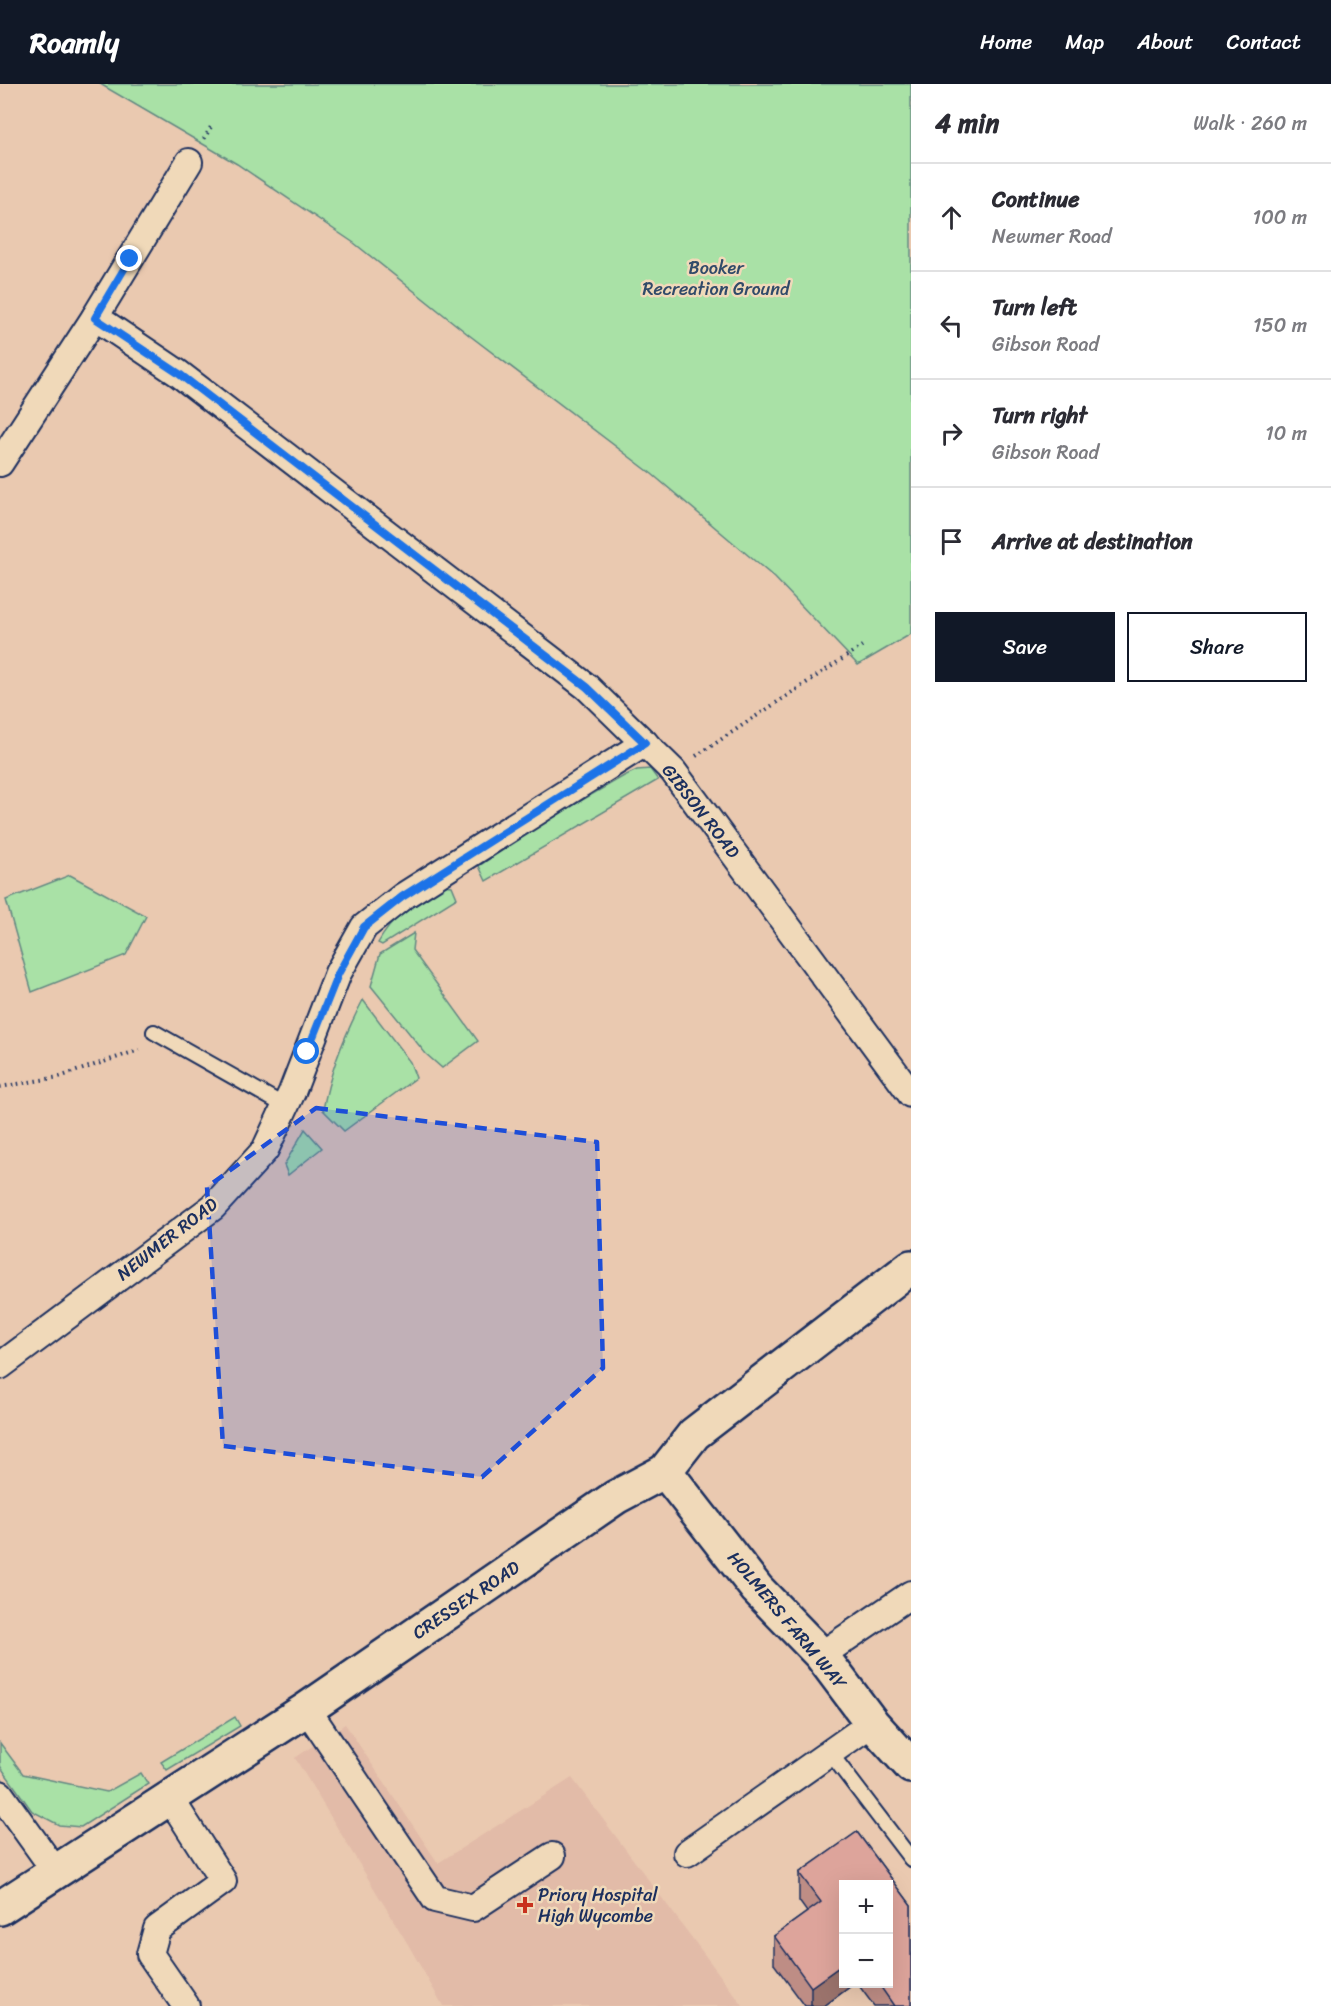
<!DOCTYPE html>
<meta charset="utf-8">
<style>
:root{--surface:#fff;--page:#f2f2f3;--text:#2b2b33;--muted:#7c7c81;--line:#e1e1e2;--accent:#111827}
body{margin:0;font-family:Sriracha,sans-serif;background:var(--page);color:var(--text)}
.controls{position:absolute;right:18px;bottom:18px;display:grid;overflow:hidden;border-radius:0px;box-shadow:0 6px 24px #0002}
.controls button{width:54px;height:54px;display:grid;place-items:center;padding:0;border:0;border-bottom:2px solid var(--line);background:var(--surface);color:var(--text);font:30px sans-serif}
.stop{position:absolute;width:18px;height:18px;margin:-14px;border:4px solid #1a73e8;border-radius:50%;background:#fff}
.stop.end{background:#1a73e8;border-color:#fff;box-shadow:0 2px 6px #0008}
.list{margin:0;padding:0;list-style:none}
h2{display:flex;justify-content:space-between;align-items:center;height:78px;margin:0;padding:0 24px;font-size:26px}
h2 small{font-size:20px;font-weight:400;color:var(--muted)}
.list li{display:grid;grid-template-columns:39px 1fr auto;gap:18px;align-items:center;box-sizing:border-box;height:108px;padding:0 24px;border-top:2px solid var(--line)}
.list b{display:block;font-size:22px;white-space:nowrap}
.list p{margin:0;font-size:20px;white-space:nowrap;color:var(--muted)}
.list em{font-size:20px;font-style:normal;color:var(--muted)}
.actions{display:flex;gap:12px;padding:18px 24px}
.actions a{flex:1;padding:14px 0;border:2px solid var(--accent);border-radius:0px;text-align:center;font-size:21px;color:var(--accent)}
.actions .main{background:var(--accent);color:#fff}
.icon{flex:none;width:33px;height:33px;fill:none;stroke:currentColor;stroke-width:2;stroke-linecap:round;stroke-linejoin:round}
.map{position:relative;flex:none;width:911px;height:1922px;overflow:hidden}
header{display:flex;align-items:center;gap:36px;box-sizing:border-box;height:84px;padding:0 30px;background:var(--accent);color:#fff}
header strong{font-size:28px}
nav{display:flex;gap:33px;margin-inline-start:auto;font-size:21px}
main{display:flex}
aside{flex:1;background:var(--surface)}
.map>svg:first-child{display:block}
.built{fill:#e2bba8}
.green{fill:#a9e1a6;stroke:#628882;stroke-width:1.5}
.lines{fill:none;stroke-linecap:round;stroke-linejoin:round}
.service-casing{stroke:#1b2f5e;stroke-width:18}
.minor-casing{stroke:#1b2f5e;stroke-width:30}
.tertiary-casing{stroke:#1b2f5e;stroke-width:38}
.path{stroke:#1b2f5e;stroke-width:4;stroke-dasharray:1.5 4.5;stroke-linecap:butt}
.service{stroke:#f0d9b9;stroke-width:14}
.minor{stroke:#f0d9b9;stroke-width:26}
.tertiary{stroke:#f0d9b9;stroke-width:33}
.wall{fill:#be8d85;stroke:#1b2f5e;stroke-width:1.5}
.shaded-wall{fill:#9b736c;stroke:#1b2f5e;stroke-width:1.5}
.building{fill:#dda49b;stroke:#1b2f5e;stroke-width:1.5}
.route{stroke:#1a73e8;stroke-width:8}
.marked{fill:#1d4ed8;fill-opacity:0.2;stroke:#1d4ed8;stroke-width:4.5;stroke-dasharray:12 8;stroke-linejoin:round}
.poi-dot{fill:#c8321e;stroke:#f0d9b9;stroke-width:2}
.labels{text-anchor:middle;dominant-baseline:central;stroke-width:5;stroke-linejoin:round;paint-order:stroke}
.park-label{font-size:18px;fill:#304a69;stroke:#f0d9b9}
.street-label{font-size:18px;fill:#1b2f5e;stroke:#f0d9b9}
.poi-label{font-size:18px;fill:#1b2f5e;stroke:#f0d9b9;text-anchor:start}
</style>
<header>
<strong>Roamly</strong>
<nav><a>Home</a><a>Map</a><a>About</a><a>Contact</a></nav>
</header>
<main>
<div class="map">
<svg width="911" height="1922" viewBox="0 0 911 1922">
<rect width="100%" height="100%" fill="#eac9b0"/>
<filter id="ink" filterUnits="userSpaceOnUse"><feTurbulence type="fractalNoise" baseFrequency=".0167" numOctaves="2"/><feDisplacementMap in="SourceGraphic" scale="12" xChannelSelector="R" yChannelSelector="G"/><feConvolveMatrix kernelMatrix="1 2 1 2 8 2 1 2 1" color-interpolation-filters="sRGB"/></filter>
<g filter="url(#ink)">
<path class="built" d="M 345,1640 L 438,1779 L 572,1694 L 743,1922 L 443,1922 L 409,1862 L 295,1674 Z"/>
<g class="green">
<path d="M 100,0 L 911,0 L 911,550 L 858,581 L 775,494 L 652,390 L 469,251 L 354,159 L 237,80 Z"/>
<path d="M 650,685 L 658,696 L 486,797 L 479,782 L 542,739 L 624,692 L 637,686 Z"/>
<path d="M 70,791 L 146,832 L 126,871 L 32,908 L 6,816 Z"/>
<path d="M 443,801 L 452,802 L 457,814 L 382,861 L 378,859 C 394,830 416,818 443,801 Z"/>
<path d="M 414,849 L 412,866 L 478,957 L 442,984 L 426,970 L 371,902 L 380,870 Z"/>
<path d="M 363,916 L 410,978 L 416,994 L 344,1047 L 323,1026 C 330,987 345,950 363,916 Z"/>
<path d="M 305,1045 L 322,1064 L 288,1091 L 284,1081 Z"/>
<path d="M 235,1633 L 240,1642 L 167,1686 L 161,1678 Z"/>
<path d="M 0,1659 L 23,1690 L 107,1708 L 141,1689 L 148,1700 L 81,1743 L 59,1741 L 32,1727 L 0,1682 Z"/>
</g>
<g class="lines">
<defs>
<g id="service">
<path d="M 154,948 L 285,1022"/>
<path d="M 831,1670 L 911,1775"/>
</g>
<g id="minor">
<path d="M 95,233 L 178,289 L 587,603 L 673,687 L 911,1010"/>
<path d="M 0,379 L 95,233 L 189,78"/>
<path d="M 0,1282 L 213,1123 L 265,1066 L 292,1008 L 338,889 L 364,843 L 402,813 L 645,659"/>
<path d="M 821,1571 L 911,1510"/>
<path d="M 307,1625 L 435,1815 L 473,1824 L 552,1772"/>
<path d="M 0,1710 L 56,1788"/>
<path d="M 170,1714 L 223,1797 L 157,1845 L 150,1870 L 186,1922"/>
<path d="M 687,1769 L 872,1639"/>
</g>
<g id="tertiary">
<path d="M 665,1387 L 757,1505 L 821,1571 L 872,1639 L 911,1682"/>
<path d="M 0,1824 L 307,1625 L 616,1413 L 665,1387 L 694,1350 L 911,1183"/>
</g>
</defs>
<use href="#service" class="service-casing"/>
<use href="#minor" class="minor-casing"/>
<use href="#tertiary" class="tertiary-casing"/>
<g class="path">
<path d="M 204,55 L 212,41"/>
<path d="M 696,672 L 862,562"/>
<path d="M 0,1003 L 59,993 L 139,966"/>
</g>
<use href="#service" class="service"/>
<use href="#minor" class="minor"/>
<use href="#tertiary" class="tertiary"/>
</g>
<path class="wall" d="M 857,1748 L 911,1821 L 911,1922 L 874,1922 L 857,1899 L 888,1899 L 888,1800 L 843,1800 L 843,1899 L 855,1899 L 824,1922 L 805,1922 L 774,1880 L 774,1852 L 807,1828 L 799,1817 L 799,1789 Z"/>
<path class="shaded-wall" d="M 843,1880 L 843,1899 L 855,1899 L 824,1922 L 811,1922 L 811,1903 Z"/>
<path class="building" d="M 857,1748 L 911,1821 L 911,1922 L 894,1922 L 878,1899 L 888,1899 L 888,1800 L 843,1800 L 843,1880 L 811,1903 L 774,1852 L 821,1818 L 799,1789 Z"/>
</g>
<g class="lines" filter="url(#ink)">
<path class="route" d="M 130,175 L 95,234 L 178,289 L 587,603 L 645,659 L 402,813 L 364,843 L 338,890 L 307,968"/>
</g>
<path class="marked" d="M 316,1024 L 597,1058 L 603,1284 L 482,1393 L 223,1362 L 207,1103 Z"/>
<path class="poi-dot" d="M522 1812h6v6h6v6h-6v6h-6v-6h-6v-6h6z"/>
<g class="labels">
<g class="park-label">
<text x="716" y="184">Booker<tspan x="716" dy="21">Recreation Ground</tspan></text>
</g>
<g class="street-label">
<text transform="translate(701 727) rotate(52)">GIBSON ROAD</text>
<text transform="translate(167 1155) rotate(-38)">NEWMER ROAD</text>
<text transform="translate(466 1516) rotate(-34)">CRESSEX ROAD</text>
<text transform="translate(787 1536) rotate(50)">HOLMERS FARM WAY</text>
</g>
<g class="poi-label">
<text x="538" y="1811">Priory Hospital<tspan x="538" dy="21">High Wycombe</tspan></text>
</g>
</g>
</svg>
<div class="controls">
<button>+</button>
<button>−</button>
</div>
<div class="stop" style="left:307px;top:968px"></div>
<div class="stop end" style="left:130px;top:175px"></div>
</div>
<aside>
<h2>4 min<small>Walk · 260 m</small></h2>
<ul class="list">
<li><svg class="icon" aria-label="ahead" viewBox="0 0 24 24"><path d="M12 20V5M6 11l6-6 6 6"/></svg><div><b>Continue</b><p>Newmer Road</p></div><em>100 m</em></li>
<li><svg class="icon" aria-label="left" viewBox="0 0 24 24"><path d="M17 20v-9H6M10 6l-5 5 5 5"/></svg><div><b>Turn left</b><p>Gibson Road</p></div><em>150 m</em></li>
<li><svg class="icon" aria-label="right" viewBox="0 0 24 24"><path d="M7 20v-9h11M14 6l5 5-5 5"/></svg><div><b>Turn right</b><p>Gibson Road</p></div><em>10 m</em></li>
<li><svg class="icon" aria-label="arrive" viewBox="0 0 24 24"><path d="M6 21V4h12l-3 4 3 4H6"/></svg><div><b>Arrive at destination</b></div></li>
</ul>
<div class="actions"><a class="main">Save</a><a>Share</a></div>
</aside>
</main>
